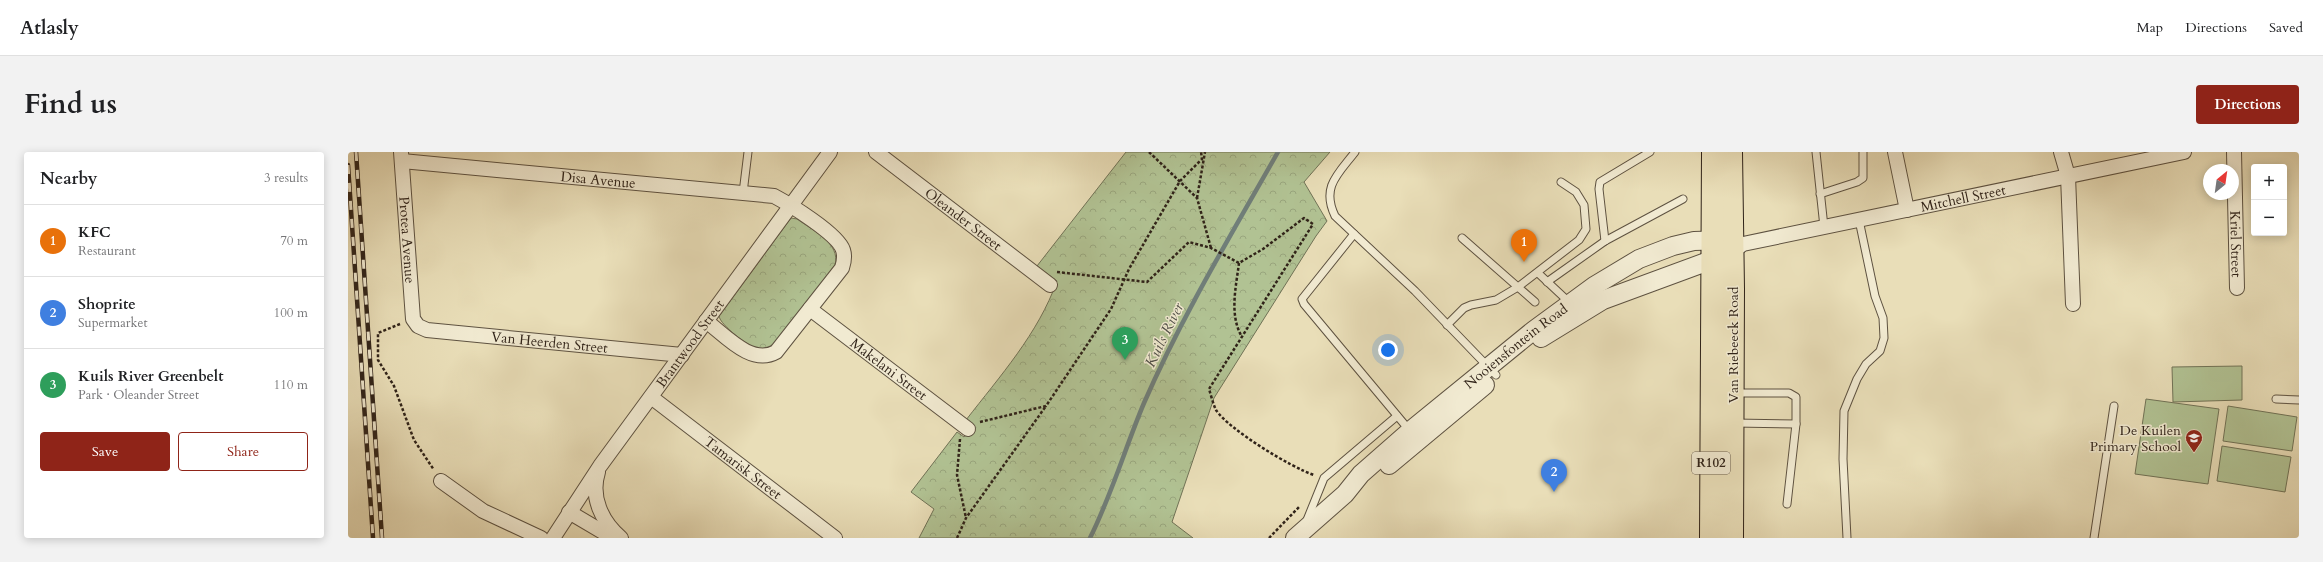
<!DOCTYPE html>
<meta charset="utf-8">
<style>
:root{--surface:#fff;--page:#f2f2f2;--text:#202124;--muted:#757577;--line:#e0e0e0;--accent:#8f2418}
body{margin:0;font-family:Cardo,serif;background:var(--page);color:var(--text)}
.controls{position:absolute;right:12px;top:12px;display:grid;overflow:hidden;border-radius:4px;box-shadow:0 2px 10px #0003}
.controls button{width:36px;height:36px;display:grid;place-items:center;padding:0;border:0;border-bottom:1px solid var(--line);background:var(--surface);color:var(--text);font:20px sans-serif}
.compass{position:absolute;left:1855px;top:12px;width:36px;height:36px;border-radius:50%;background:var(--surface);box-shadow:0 2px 10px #0003;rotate:29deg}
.you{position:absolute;left:1040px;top:198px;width:14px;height:14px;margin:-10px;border:3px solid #fff;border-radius:50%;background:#1a73e8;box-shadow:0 0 0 6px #1a73e833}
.badge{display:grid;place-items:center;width:26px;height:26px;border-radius:50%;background:var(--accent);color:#fff;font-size:13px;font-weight:700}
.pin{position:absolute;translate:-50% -33px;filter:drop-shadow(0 1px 2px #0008)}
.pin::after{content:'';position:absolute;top:21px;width:14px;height:12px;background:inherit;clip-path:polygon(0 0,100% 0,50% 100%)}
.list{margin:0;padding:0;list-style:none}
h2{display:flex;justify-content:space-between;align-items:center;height:52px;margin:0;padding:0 16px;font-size:17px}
h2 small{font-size:13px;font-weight:400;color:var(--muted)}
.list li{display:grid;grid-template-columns:26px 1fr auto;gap:12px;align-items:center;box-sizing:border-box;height:72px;padding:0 16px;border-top:1px solid var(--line)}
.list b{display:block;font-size:15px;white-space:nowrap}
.list p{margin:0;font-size:13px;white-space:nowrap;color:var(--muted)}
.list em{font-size:13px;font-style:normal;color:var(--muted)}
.actions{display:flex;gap:8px;padding:12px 16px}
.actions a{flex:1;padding:9px 0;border:1px solid var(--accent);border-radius:4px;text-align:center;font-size:14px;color:var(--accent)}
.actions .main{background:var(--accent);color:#fff}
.map{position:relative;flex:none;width:1951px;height:386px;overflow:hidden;border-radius:4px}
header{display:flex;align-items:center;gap:24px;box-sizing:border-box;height:56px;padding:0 20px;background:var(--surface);border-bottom:1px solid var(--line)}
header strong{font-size:19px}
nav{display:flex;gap:22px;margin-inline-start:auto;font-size:14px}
.intro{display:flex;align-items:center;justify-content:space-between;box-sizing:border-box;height:96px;padding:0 24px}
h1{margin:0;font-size:28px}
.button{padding:10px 18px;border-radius:4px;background:var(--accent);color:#fff;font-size:14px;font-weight:700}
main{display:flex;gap:24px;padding:0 24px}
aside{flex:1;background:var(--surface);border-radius:4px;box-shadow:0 2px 10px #0003}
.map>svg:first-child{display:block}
.forest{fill:url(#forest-crowns);stroke:#707256}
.pitch{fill:#b1c293;stroke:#707256}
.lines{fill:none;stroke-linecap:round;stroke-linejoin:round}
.stream{stroke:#707e79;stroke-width:4.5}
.service-casing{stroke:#5e5241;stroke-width:9}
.minor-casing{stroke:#5e5241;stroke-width:16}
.tertiary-casing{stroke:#5e5241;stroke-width:20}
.primary-casing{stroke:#302319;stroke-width:24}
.path{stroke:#302319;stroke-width:2.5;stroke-dasharray:3 2;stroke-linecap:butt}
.service{stroke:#f1ead1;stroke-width:7}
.minor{stroke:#f1ead1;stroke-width:14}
.tertiary{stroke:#f1ead1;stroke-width:18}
.primary{stroke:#e9deb8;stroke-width:22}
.rail-casing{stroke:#302319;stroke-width:4.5}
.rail{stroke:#f1ead1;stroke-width:3;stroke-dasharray:9;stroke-linecap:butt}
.labels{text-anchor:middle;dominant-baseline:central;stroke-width:3;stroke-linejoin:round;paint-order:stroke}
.shield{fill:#f1ead1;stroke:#6a5f50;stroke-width:1}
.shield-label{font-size:13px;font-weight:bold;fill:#302319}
.street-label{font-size:14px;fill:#302319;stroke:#f1ead1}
.poi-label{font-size:14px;fill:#302319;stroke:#f1ead1;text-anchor:end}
.water-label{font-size:15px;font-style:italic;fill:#505049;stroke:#f1ead1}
</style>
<header>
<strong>Atlasly</strong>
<nav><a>Map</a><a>Directions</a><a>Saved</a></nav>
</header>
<div class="intro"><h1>Find us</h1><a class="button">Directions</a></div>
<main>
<aside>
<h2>Nearby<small>3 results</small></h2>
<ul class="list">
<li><span class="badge" style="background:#e8710a">1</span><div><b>KFC</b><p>Restaurant</p></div><em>70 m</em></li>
<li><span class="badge" style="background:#3f7fe0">2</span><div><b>Shoprite</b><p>Supermarket</p></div><em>100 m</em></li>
<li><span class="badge" style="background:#2e9e5b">3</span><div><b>Kuils River Greenbelt</b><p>Park · Oleander Street</p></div><em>110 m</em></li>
</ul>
<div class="actions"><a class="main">Save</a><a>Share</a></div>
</aside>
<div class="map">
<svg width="1951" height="386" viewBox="0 0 1951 386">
<defs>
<pattern id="forest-crowns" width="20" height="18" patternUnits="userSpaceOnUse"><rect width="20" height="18" fill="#b1c293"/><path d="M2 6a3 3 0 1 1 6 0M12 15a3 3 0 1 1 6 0" fill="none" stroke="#99a67e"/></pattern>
</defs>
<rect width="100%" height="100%" fill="#e9deb8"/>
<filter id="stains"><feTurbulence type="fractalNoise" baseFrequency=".005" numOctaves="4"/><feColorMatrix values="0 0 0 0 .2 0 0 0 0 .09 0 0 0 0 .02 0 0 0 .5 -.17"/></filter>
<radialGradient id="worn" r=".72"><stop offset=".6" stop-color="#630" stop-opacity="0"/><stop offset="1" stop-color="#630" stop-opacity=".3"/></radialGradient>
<g class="forest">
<path d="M 778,0 L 982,0 L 956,30 L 979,69 L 968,84 L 866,246 L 824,370 L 845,386 L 571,386 L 586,357 L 563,340 L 609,280 L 616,285 L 625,273 L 618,268 C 652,224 690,182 709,129 L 689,114 Z"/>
<path d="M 443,66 L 449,67 C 464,78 493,91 487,113 L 428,190 C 423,194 418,197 411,197 C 402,196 372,173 371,164 Z"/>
</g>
<g class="pitch">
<path d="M 1894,214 L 1894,248 L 1825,250 L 1824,215 Z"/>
<path d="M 1798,247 L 1871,257 L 1860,332 L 1787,322 Z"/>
<path d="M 1880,254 L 1949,265 L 1944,299 L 1875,289 Z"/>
<path d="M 1874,294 L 1943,305 L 1937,340 L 1869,329 Z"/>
</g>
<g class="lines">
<path class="stream" d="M 742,386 C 764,342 777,296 796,251 C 834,164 883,83 930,0"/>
<defs>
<g id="service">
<path d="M 1007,0 C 990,22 973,35 987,64 L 1067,139 L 1148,223"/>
<path d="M 1468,0 L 1476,75"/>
<path d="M 395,41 L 400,0"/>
<path d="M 1472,42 L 1509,30 L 1515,26 L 1515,0"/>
<path d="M 1006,82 L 954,147 L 956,152 L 1062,279"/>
<path d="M 1114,86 L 1187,150"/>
<path d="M 1257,89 L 1251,37 L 1252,30 L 1302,0"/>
<path d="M 1190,121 L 1222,151"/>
<path d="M 1199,130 L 1257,89 L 1335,47"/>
<path d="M 1099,173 L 1116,156 L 1123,153 L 1148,148 L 1170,135 L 1231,88 L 1238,77 L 1236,53 L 1228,40 L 1213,30"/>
<path d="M 1387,241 L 1441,241 L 1448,245 L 1448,272 L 1439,352"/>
<path d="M 1928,247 L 1951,248"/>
<path d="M 1386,271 L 1448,272"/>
<path d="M 959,368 L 976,326 L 1049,264"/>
<path d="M 1499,386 L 1495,307 L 1496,259 L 1509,227 L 1518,212 L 1532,199 L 1536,186 L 1535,166 L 1527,144 L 1511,68"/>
<path d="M 1746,386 L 1766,254"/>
</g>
<g id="minor">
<path id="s1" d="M 53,0 L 65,167 L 70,174 L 79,178 L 334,203"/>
<path id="s2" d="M 528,0 L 702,133"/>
<path d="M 1547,0 L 1559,58"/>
<path d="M 1713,0 L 1720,24 L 1725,152"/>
<path id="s3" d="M 1886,0 L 1889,136"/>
<path id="s4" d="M 54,9 L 426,44 C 441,52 490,82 495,98 C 497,104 496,110 494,116 L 428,200 C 403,214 377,183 358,169"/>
<path id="s5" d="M 1385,99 L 1395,92 L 1836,0"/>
<path id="s6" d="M 462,157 L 620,277"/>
<path id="s7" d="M 303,245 L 487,386"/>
<path d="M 250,320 C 242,345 254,370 273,386"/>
<path d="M 93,329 L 135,359 L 193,386"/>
<path d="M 221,360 L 265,386"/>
<path id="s8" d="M 205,386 L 252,314 L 482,0"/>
</g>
<g id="tertiary">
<path d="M 1193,186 L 1255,148 L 1377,103"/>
<path d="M 1041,313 L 1137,233"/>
<path id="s9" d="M 947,386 L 997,342 L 1013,322 L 1062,279 L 1186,178 L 1246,134 L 1291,107 L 1325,94 L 1346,89 L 1378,88"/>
</g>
<g id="primary">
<path d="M 1383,0 L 1385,137 L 1384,386"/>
<path d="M 1363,386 L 1365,0"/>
</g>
</defs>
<use href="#service" class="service-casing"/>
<use href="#minor" class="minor-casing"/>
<use href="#tertiary" class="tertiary-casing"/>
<use href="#primary" class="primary-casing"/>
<g class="path">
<path d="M 801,0 L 849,46 L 863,96"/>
<path d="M 849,46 L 857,0"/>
<path d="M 891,111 C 888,135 881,163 894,185"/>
<path d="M 709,120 L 799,130 L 841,90 L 863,96 L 891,111 L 915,97 L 956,66 L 965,72 L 861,237 C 863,243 865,252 868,258 C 880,277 944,316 966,323"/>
<path d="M 52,172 L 30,181 L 30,208 L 46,234 L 66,288 L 86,318"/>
<path d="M 632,270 L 698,254 L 763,157 L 781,117 L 832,29 L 854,7 L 853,0"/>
<path d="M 612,287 L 609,323 L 618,366"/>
<path d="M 609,386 L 618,366 L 698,254"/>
<path d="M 921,386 L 951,355"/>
</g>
<use href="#service" class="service"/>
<use href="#minor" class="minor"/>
<use href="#tertiary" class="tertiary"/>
<use href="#primary" class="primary"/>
<defs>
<g id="rail">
<path d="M 8,0 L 34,386"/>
<path d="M 0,13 L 25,386"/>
</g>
</defs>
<use href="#rail" class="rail-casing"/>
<use href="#rail" class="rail"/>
</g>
<defs>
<symbol id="school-pin" viewBox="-11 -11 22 30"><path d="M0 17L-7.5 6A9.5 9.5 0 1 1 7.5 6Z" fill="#8f2418" stroke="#f1ead1"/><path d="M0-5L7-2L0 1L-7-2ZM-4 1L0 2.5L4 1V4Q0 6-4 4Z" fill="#fff"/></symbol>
</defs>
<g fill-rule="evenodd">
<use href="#school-pin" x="1836" y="276" width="20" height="27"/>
</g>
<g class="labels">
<rect class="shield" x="1344" y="300" width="38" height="22" rx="3"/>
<g class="shield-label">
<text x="1363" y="311">R102</text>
</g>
<g class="street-label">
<text stroke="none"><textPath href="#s4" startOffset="197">Disa Avenue</textPath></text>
<text stroke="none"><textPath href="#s5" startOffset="237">Mitchell Street</textPath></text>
<text stroke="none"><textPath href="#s2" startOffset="110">Oleander Street</textPath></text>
<text stroke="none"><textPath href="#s1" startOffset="88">Protea Avenue</textPath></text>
<text stroke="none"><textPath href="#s3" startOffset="92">Kriel Street</textPath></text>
<text stroke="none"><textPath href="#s1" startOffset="309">Van Heerden Street</textPath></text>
<text stroke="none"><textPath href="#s8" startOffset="238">Brantwood Street</textPath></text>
<text transform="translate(1385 193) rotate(-90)">Van Riebeeck Road</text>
<text stroke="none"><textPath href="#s9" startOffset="293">Nooiensfontein Road</textPath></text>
<text stroke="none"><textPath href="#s6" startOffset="99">Makelani Street</textPath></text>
<text stroke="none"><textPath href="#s7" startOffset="116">Tamarisk Street</textPath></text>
</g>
<g class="poi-label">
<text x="1833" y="278">De Kuilen<tspan x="1833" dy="16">Primary School</tspan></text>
</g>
<g class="water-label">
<text transform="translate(816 183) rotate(-64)">Kuils River</text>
</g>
</g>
<rect width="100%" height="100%" filter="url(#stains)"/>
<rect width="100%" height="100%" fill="url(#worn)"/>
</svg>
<div class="controls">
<button>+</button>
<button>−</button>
</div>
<svg class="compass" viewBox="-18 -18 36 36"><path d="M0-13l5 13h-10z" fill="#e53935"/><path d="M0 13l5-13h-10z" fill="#757577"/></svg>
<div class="you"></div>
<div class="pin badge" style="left:1176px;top:110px;background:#e8710a">1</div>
<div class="pin badge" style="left:1206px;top:340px;background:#3f7fe0">2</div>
<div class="pin badge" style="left:777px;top:208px;background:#2e9e5b">3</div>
</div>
</main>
